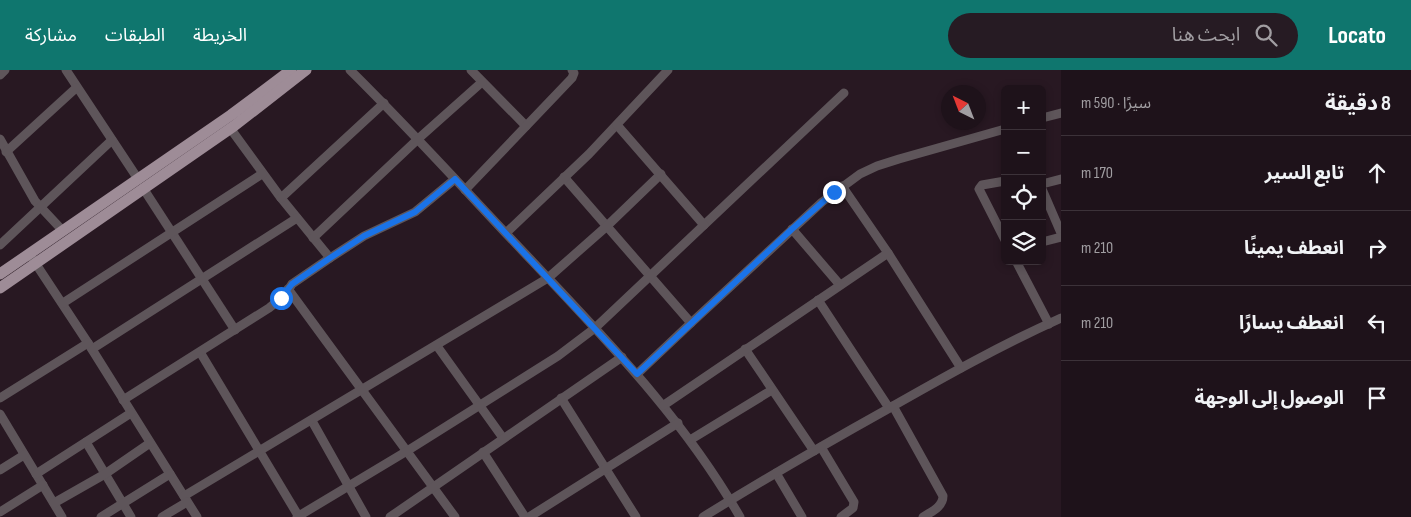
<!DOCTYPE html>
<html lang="ar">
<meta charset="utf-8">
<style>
:root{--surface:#1e121a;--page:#261b23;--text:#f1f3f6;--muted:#a19ea2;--line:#3c3239;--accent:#0f766e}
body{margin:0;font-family:"Sofia Sans Condensed","Noto Sans Arabic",sans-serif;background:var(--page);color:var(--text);direction:rtl}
.controls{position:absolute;right:15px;top:15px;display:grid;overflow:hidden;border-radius:8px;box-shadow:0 2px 8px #0003}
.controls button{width:45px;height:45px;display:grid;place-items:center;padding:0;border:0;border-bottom:1px solid var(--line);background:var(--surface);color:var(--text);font:25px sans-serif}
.compass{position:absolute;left:941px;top:15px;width:45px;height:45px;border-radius:50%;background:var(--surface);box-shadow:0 2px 8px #0003;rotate:318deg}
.stop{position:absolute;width:15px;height:15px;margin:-11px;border:4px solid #1a73e8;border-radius:50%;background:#fff}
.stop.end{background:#1a73e8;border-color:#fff;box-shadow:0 1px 5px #0008}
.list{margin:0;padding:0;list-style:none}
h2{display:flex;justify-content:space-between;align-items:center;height:65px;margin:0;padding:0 20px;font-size:21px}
h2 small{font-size:16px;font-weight:400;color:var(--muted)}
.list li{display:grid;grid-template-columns:32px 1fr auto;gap:15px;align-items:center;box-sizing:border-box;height:75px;padding:0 20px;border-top:1px solid var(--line)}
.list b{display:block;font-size:19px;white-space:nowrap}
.list em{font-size:16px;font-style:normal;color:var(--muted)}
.icon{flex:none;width:28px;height:28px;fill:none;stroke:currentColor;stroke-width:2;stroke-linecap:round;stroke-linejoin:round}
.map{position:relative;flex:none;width:1061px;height:447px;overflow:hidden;direction:ltr}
header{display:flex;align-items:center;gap:30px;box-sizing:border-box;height:70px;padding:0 25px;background:var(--accent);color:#fff}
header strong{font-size:24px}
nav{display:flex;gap:28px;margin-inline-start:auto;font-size:18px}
.search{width:350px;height:45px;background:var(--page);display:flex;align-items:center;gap:12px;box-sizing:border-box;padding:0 18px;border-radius:28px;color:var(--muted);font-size:19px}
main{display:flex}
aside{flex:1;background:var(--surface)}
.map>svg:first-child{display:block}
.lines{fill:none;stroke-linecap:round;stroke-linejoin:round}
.minor{stroke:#5e555a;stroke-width:9}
.major{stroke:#9e8c97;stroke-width:11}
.route{stroke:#1a73e8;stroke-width:6}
</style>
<header>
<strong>Locato</strong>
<div class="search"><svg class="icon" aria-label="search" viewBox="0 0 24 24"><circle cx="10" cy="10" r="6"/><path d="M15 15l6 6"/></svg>ابحث هنا</div>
<nav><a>الخريطة</a><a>الطبقات</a><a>مشاركة</a></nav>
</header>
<main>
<aside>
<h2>8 دقيقة<small>سيرًا · 590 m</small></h2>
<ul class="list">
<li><svg class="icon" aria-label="ahead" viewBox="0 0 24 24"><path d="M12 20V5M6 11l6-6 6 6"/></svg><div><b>تابع السير</b></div><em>170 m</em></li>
<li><svg class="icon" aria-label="right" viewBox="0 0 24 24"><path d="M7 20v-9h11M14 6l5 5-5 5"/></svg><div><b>انعطف يمينًا</b></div><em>210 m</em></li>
<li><svg class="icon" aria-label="left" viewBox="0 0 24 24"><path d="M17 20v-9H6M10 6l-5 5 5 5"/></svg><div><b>انعطف يسارًا</b></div><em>210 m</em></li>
<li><svg class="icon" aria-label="arrive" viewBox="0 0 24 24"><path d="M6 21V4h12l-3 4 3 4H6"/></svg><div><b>الوصول إلى الوجهة</b></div></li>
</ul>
</aside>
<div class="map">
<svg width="1061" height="447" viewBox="0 0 1061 447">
<rect width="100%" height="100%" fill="#281822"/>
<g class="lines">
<g class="minor">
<path d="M 66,0 L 138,109"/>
<path d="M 350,0 C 413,62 472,128 533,192 C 609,273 684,349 740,447"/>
<path d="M 471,0 L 526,56"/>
<path d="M 0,5 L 5,0"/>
<path d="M 1042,48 L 1061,43"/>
<path d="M 230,58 L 281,128 L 330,188"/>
<path d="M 0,69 L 35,131 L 63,161"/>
<path d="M 6,82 L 76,18"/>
<path d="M 564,107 L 691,253 L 637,304"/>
<path d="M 1005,111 L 982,115 L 979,119 L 1005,170"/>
<path d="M 1042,114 L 1061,109"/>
<path d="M 842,116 L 888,183"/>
<path d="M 143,118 L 235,260"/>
<path d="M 1042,119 L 1061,163"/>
<path d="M 465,120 L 572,8 L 574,3 L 572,0"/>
<path d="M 281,128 L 384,33"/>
<path d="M 704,155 L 844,23"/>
<path d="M 792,159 L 840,215"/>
<path d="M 506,163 L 589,84 L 668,0"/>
<path d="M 313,168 L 418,69 L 482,12"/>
<path d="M 1042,172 L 1061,167"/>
<path d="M 0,175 L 112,70"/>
<path d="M 32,188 L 88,273 L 197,447"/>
<path d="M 1016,191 L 1049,254"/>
<path d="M 288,219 L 455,447"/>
<path d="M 818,230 L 889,338"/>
<path d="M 63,233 L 262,104"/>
<path d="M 691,253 L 822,132 L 860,104 L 877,96 L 899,89 L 1005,59"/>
<path d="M 437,276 L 503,368"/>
<path d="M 92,279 L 297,148"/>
<path d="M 745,279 L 814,381"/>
<path d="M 200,282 L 299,447"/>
<path d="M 0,328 L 88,273"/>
<path d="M 561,328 L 636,447"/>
<path d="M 123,330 L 269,238 L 285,225 L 292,214 L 330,188 L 364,166 L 415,142 L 455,109"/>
<path d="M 664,335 L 888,183 L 961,298"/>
<path d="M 893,336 L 943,426 C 943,437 931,442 923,447"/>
<path d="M 0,344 L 62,447"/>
<path d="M 312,351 L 366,447"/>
<path d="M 690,370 L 772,320"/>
<path d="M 86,372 L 131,447"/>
<path d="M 821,377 L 854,432 L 853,438 L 841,447"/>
<path d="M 483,382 L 525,447"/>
<path d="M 0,400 L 24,385"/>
<path d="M 776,403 L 802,447"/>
<path d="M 36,404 L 131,343"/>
<path d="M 184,426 L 548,208 L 607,156 L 661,104"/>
<path d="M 54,433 L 105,404 L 150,373"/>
<path d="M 0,442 L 43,415"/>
<path d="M 101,447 L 170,404"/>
<path d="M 162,447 L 187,432"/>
<path d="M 297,447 L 407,381 L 558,286 L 595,258 L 704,155 L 617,55"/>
<path d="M 390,447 L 622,287"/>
<path d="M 529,447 L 678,353"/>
<path d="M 703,447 C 763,410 825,374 886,340 C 944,307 1001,275 1061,248"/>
</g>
<g class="major">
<path d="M 0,204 L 231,45 L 291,0"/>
<path d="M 0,218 L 234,56 L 306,0"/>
</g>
</g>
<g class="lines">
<path class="route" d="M 281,228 L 292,214 L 330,188 L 364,166 L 415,142 L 455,109 L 637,304 L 792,159 L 834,122"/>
</g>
</svg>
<div class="controls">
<button>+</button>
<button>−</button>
<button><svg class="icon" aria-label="locate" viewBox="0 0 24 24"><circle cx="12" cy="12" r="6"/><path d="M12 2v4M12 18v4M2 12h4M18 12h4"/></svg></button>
<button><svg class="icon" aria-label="layers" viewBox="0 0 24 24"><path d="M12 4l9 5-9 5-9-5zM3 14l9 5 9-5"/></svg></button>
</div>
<svg class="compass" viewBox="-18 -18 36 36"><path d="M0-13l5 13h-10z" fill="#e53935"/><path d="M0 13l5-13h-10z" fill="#a19ea2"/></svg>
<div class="stop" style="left:281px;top:228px"></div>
<div class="stop end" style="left:834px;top:122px"></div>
</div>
</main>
